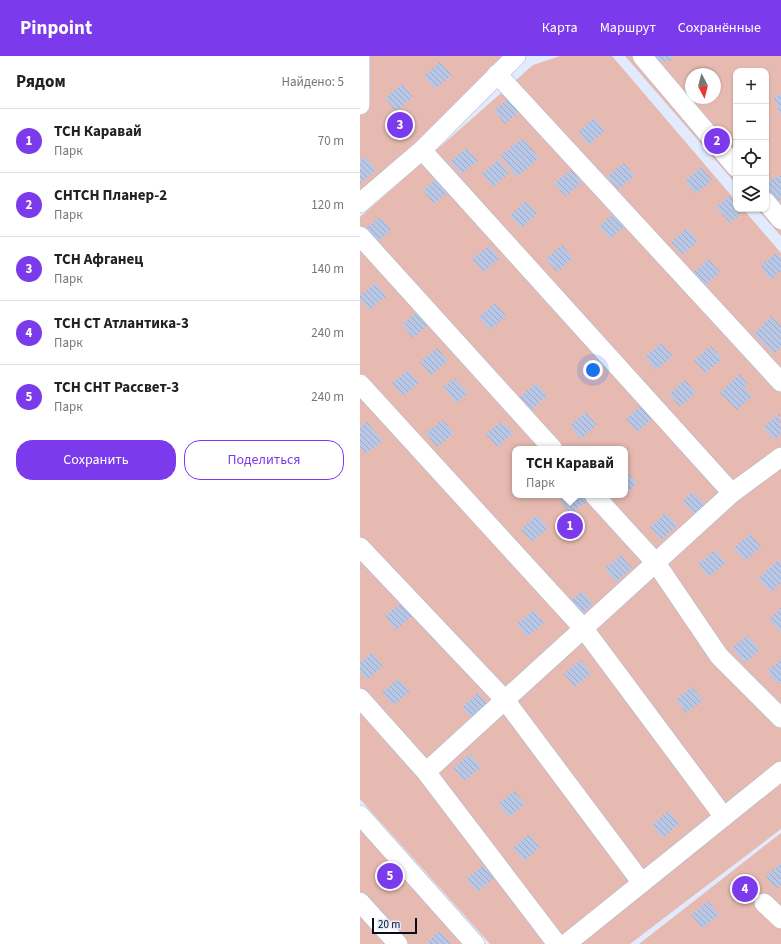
<!DOCTYPE html>
<html lang="ru">
<meta charset="utf-8">
<style>
:root{--surface:#fff;--page:#f2f2f2;--text:#222;--muted:#767676;--line:#e0e0e0;--accent:#7c3aed}
body{margin:0;font-family:"Source Sans 3",sans-serif;background:var(--page);color:var(--text)}
.controls{position:absolute;right:12px;top:12px;display:grid;overflow:hidden;border-radius:8px;box-shadow:0 1px 3px #0004}
.controls button{width:36px;height:36px;display:grid;place-items:center;padding:0;border:0;border-bottom:1px solid var(--line);background:var(--surface);color:var(--text);font:20px sans-serif}
.compass{position:absolute;left:325px;top:12px;width:36px;height:36px;border-radius:50%;background:var(--surface);box-shadow:0 1px 3px #0004;rotate:173deg}
.scale{position:absolute;left:12px;bottom:10px;width:45px;box-sizing:border-box;padding-left:4px;border:2px solid #080d17;border-top:0;font-size:11px;line-height:14px;white-space:nowrap;color:#080d17;-webkit-text-stroke:3px #e2ebfe;paint-order:stroke}
.you{position:absolute;left:233px;top:314px;width:14px;height:14px;margin:-10px;border:3px solid #fff;border-radius:50%;background:#1a73e8;box-shadow:0 0 0 6px #1a73e833}
.badge{display:grid;place-items:center;width:26px;height:26px;border-radius:50%;background:var(--accent);color:#fff;font-size:13px;font-weight:700}
.pin{position:absolute;translate:-50% -50%;border:2px solid #fff;box-shadow:0 1px 4px #0006}
.popup{position:absolute;left:152px;top:390px;width:116px;height:52px;box-sizing:border-box;display:grid;place-content:center;border-radius:8px;background:var(--surface);filter:drop-shadow(0 1px 3px #0005);font-size:13px;white-space:nowrap;color:var(--muted)}
.popup b{font-size:15px;color:var(--text)}
.popup::after{content:'';position:absolute;left:50%;top:100%;margin-left:-8px;border:8px solid transparent;border-top-color:var(--surface)}
.list{margin:0;padding:0;list-style:none}
h2{display:flex;justify-content:space-between;align-items:center;height:52px;margin:0;padding:0 16px;font-size:17px}
h2 small{font-size:13px;font-weight:400;color:var(--muted)}
.list li{display:grid;grid-template-columns:26px 1fr auto;gap:12px;align-items:center;box-sizing:border-box;height:64px;padding:0 16px;border-top:1px solid var(--line)}
.list b{display:block;font-size:15px;white-space:nowrap}
.list p{margin:0;font-size:13px;white-space:nowrap;color:var(--muted)}
.list em{font-size:13px;font-style:normal;color:var(--muted)}
.actions{display:flex;gap:8px;padding:12px 16px}
.actions a{flex:1;padding:9px 0;border:1px solid var(--accent);border-radius:16px;text-align:center;font-size:14px;color:var(--accent)}
.actions .main{background:var(--accent);color:#fff}
.icon{flex:none;width:22px;height:22px;fill:none;stroke:currentColor;stroke-width:2;stroke-linecap:round;stroke-linejoin:round}
.map{position:relative;flex:none;width:421px;height:888px;overflow:hidden}
header{display:flex;align-items:center;gap:24px;box-sizing:border-box;height:56px;padding:0 20px;background:var(--accent);color:#fff}
header strong{font-size:19px}
nav{display:flex;gap:22px;margin-inline-start:auto;font-size:14px}
main{display:flex}
aside{flex:1;background:var(--surface)}
.map>svg:first-child{display:block}
.garden{fill:#e7bab1;fill-rule:evenodd}
.building{fill:url(#building-back-hatch)}
.lines{fill:none;stroke-linecap:round;stroke-linejoin:round}
.minor-casing{stroke:#a7b5d3;stroke-width:20}
.minor{stroke:#fff;stroke-width:19}
</style>
<header>
<strong>Pinpoint</strong>
<nav><a>Карта</a><a>Маршрут</a><a>Сохранённые</a></nav>
</header>
<main>
<aside>
<h2>Рядом<small>Найдено: 5</small></h2>
<ul class="list">
<li><span class="badge">1</span><div><b>ТСН Каравай</b><p>Парк</p></div><em>70 m</em></li>
<li><span class="badge">2</span><div><b>СНТСН Планер-2</b><p>Парк</p></div><em>120 m</em></li>
<li><span class="badge">3</span><div><b>ТСН Афганец</b><p>Парк</p></div><em>140 m</em></li>
<li><span class="badge">4</span><div><b>ТСН СТ Атлантика-3</b><p>Парк</p></div><em>240 m</em></li>
<li><span class="badge">5</span><div><b>ТСН СНТ Рассвет-3</b><p>Парк</p></div><em>240 m</em></li>
</ul>
<div class="actions"><a class="main">Сохранить</a><a>Поделиться</a></div>
</aside>
<div class="map">
<svg width="421" height="888" viewBox="0 0 421 888">
<defs>
<pattern id="building-back-hatch" width="6" height="6" patternUnits="userSpaceOnUse"><rect width="6" height="6" fill="#b9c7e7"/><path d="M-1 5l2 2M0 0l6 6M5-1l2 2" fill="none" stroke="#9eaac5"/></pattern>
</defs>
<rect width="100%" height="100%" fill="#e2ebfe"/>
<g class="garden">
<path d="M 0,0 L 162,0 L 0,138 Z"/>
<path d="M 200,0 L 252,0 L 376,145 L 376,153 L 383,153 L 421,197 L 421,773 L 270,888 L 130,888 L 0,743 L 0,161 L 173,9 ZM 155,393 L 265,393 L 265,439 L 155,439 Z"/>
<path d="M 265,0 L 421,0 L 421,180 L 397,153 L 406,153 L 406,15 L 376,15 L 376,128 ZM 331,18 L 355,18 L 355,42 L 331,42 Z"/>
<path d="M 0,753 L 121,888 L 0,888 Z"/>
<path d="M 421,777 L 421,888 L 279,888 Z"/>
</g>
<g class="building">
<path d="M 286,0 L 312,0 L 311,5 L 286,5 Z"/>
<path d="M 80,6 L 92,19 L 75,33 L 64,20 Z"/>
<path d="M 42,28 L 53,41 L 36,55 L 25,42 Z"/>
<path d="M 421,38 L 421,59 L 414,42 Z"/>
<path d="M 150,41 L 161,54 L 145,68 L 134,55 Z"/>
<path d="M 234,62 L 245,75 L 229,89 L 218,76 Z"/>
<path d="M 163,82 L 179,102 L 157,121 L 140,100 Z"/>
<path d="M 107,92 L 118,105 L 101,118 L 90,105 Z"/>
<path d="M 5,101 L 16,114 L 0,128 L 0,105 Z"/>
<path d="M 138,104 L 149,117 L 133,131 L 122,118 Z"/>
<path d="M 264,107 L 275,120 L 258,133 L 247,120 Z"/>
<path d="M 341,111 L 352,124 L 336,138 L 325,125 Z"/>
<path d="M 211,114 L 222,127 L 205,140 L 194,127 Z"/>
<path d="M 421,119 L 421,143 L 414,146 L 406,126 Z"/>
<path d="M 79,121 L 90,134 L 74,148 L 63,134 Z"/>
<path d="M 369,140 L 376,149 L 376,153 L 380,153 L 382,156 L 370,167 L 356,151 Z"/>
<path d="M 166,145 L 177,158 L 161,172 L 150,159 Z"/>
<path d="M 255,157 L 266,169 L 250,183 L 239,170 Z"/>
<path d="M 20,161 L 31,174 L 15,188 L 3,175 Z"/>
<path d="M 327,172 L 338,185 L 322,199 L 311,186 Z"/>
<path d="M 202,189 L 213,202 L 197,216 L 186,203 Z"/>
<path d="M 129,190 L 140,202 L 123,216 L 112,203 Z"/>
<path d="M 416,197 L 421,202 L 421,215 L 411,224 L 400,210 Z"/>
<path d="M 349,203 L 360,216 L 344,230 L 333,217 Z"/>
<path d="M 15,227 L 26,240 L 10,254 L 0,243 L 0,240 Z"/>
<path d="M 135,247 L 146,260 L 130,274 L 119,261 Z"/>
<path d="M 58,255 L 69,268 L 53,282 L 42,269 Z"/>
<path d="M 411,260 L 421,270 L 421,291 L 414,298 L 394,278 Z"/>
<path d="M 301,287 L 313,300 L 296,314 L 285,301 Z"/>
<path d="M 351,290 L 362,303 L 345,317 L 334,304 Z"/>
<path d="M 77,292 L 88,305 L 71,319 L 60,306 Z"/>
<path d="M 48,314 L 59,327 L 43,340 L 32,327 Z"/>
<path d="M 379,318 L 388,328 L 384,332 L 392,340 L 377,354 L 360,337 Z"/>
<path d="M 94,322 L 108,337 L 97,347 L 83,332 Z"/>
<path d="M 325,324 L 336,337 L 320,351 L 309,338 Z"/>
<path d="M 176,327 L 187,340 L 171,354 L 160,341 Z"/>
<path d="M 282,349 L 293,362 L 277,376 L 266,363 Z"/>
<path d="M 226,356 L 237,369 L 221,383 L 210,369 Z"/>
<path d="M 420,357 L 421,378 L 415,384 L 403,371 Z"/>
<path d="M 83,364 L 94,377 L 77,391 L 66,377 Z"/>
<path d="M 142,365 L 153,377 L 137,391 L 126,378 Z"/>
<path d="M 7,366 L 23,385 L 5,398 L 0,391 L 0,371 Z"/>
<path d="M 266,415 L 277,428 L 265,438 L 265,416 Z"/>
<path d="M 333,436 L 348,452 L 338,462 L 322,445 Z"/>
<path d="M 208,439 L 223,439 L 228,444 L 211,458 L 200,445 Z"/>
<path d="M 306,457 L 317,470 L 301,484 L 290,471 Z"/>
<path d="M 177,459 L 188,472 L 172,486 L 161,473 Z"/>
<path d="M 390,478 L 401,491 L 385,505 L 374,492 Z"/>
<path d="M 355,494 L 366,507 L 349,521 L 338,508 Z"/>
<path d="M 261,499 L 272,512 L 256,526 L 245,513 Z"/>
<path d="M 418,504 L 421,507 L 421,527 L 411,536 L 398,523 Z"/>
<path d="M 222,535 L 233,548 L 222,558 L 206,549 Z"/>
<path d="M 41,547 L 52,560 L 36,574 L 25,560 Z"/>
<path d="M 421,552 L 421,576 L 409,563 Z"/>
<path d="M 174,554 L 184,567 L 167,581 L 157,568 Z"/>
<path d="M 387,579 L 400,594 L 385,607 L 372,592 Z"/>
<path d="M 12,597 L 23,610 L 7,624 L 0,615 L 0,607 Z"/>
<path d="M 421,603 L 421,626 L 418,628 L 407,615 Z"/>
<path d="M 220,604 L 231,617 L 215,631 L 204,618 Z"/>
<path d="M 39,623 L 50,636 L 33,649 L 22,636 Z"/>
<path d="M 332,631 L 343,644 L 326,657 L 316,644 Z"/>
<path d="M 118,637 L 129,650 L 113,664 L 102,651 Z"/>
<path d="M 110,698 L 121,711 L 104,725 L 93,712 Z"/>
<path d="M 154,735 L 165,748 L 149,761 L 138,748 Z"/>
<path d="M 308,755 L 319,768 L 303,782 L 292,769 Z"/>
<path d="M 169,778 L 180,791 L 164,805 L 153,792 Z"/>
<path d="M 421,807 L 421,829 L 416,833 L 406,820 Z"/>
<path d="M 123,809 L 134,822 L 117,836 L 106,823 Z"/>
<path d="M 348,845 L 359,859 L 342,872 L 331,859 Z"/>
<path d="M 79,875 L 92,888 L 68,888 L 67,887 Z"/>
</g>
<g class="lines">
<defs>
<g id="minor">
<path d="M 282,0 L 376,111"/>
<path d="M 137,18 L 421,326"/>
<path d="M 0,49 L 0,0"/>
<path d="M 62,94 L 372,437"/>
<path d="M 406,146 L 421,164"/>
<path d="M 0,147 L 62,94 L 156,0"/>
<path d="M 0,180 L 193,393"/>
<path d="M 0,328 L 224,573 L 364,761"/>
<path d="M 234,439 L 296,507 L 359,600 L 421,662"/>
<path d="M 0,491 L 145,644 L 282,827"/>
<path d="M 0,642 L 66,716 L 372,437 L 421,401"/>
<path d="M 66,716 L 197,888"/>
<path d="M 0,759 L 115,888"/>
<path d="M 0,846 L 38,888"/>
<path d="M 404,847 L 421,863"/>
<path d="M 206,888 L 421,715"/>
</g>
</defs>
<use href="#minor" class="minor-casing"/>
<use href="#minor" class="minor"/>
</g>
</svg>
<div class="controls">
<button>+</button>
<button>−</button>
<button><svg class="icon" aria-label="locate" viewBox="0 0 24 24"><circle cx="12" cy="12" r="6"/><path d="M12 2v4M12 18v4M2 12h4M18 12h4"/></svg></button>
<button><svg class="icon" aria-label="layers" viewBox="0 0 24 24"><path d="M12 4l9 5-9 5-9-5zM3 14l9 5 9-5"/></svg></button>
</div>
<svg class="compass" viewBox="-18 -18 36 36"><path d="M0-13l5 13h-10z" fill="#e53935"/><path d="M0 13l5-13h-10z" fill="#767676"/></svg>
<div class="scale">20 m</div>
<div class="you"></div>
<div class="pin badge" style="left:210px;top:470px">1</div>
<div class="popup"><b>ТСН Каравай</b>Парк</div>
<div class="pin badge" style="left:357px;top:85px">2</div>
<div class="pin badge" style="left:40px;top:69px">3</div>
<div class="pin badge" style="left:385px;top:833px">4</div>
<div class="pin badge" style="left:30px;top:820px">5</div>
</div>
</main>
